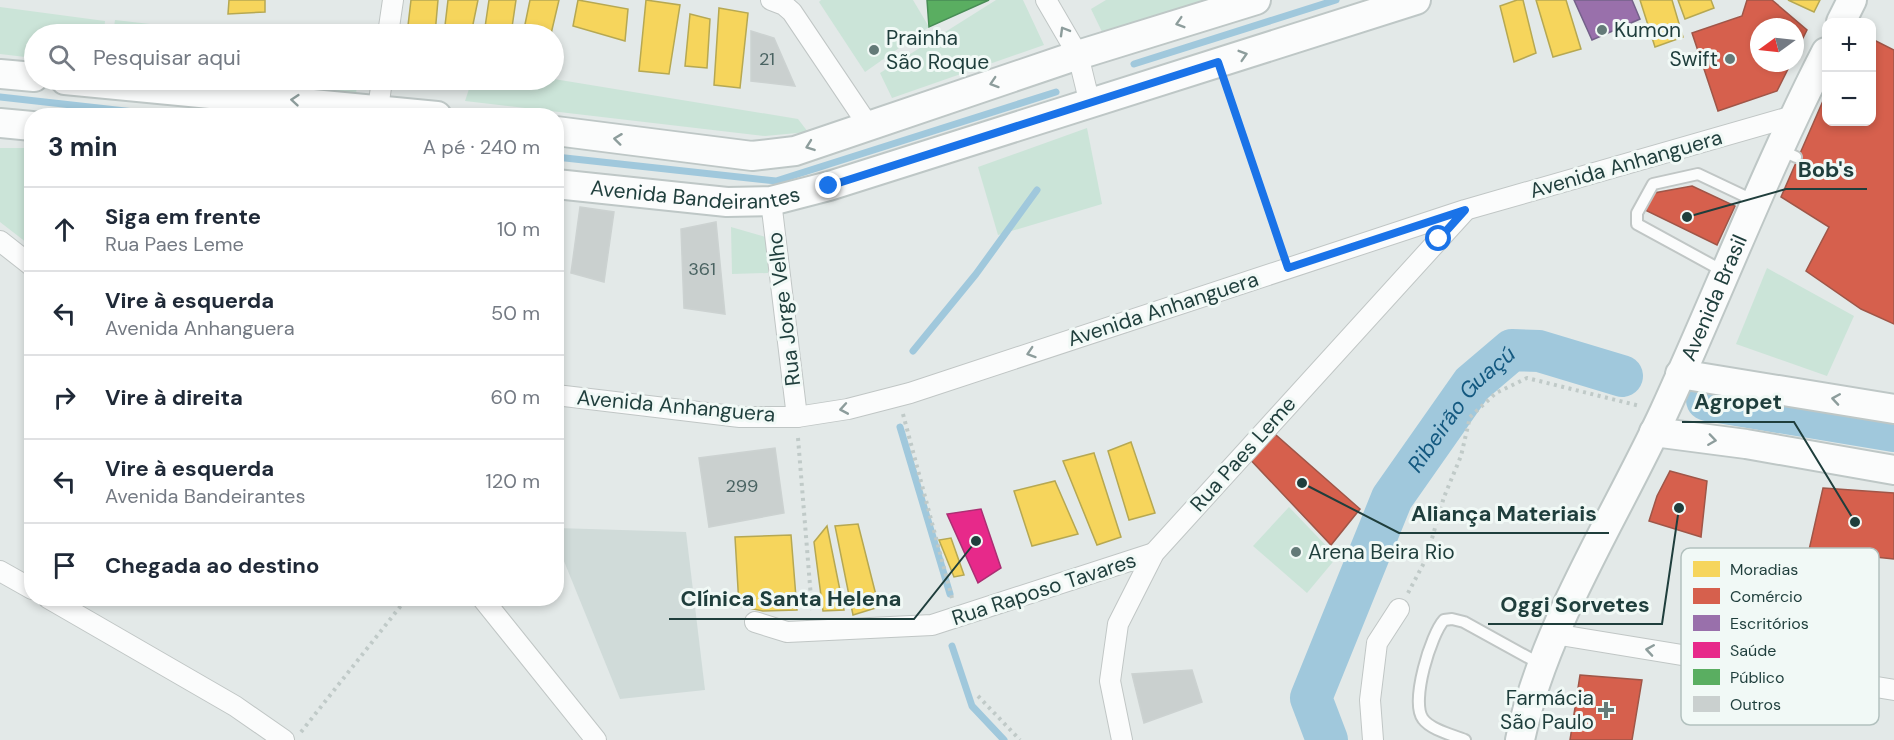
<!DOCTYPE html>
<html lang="pt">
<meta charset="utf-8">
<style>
:root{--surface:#fff;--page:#f6f6f7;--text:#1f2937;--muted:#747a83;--line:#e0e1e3}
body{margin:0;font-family:"DM Sans",sans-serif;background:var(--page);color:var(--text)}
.controls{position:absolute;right:18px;top:18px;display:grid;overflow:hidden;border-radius:12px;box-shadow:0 3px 9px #0003}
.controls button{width:54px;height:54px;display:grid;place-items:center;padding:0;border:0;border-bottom:2px solid var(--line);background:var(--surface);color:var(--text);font:30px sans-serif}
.compass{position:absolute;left:1750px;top:18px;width:54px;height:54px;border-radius:50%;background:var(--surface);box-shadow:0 3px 9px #0003;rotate:255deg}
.stop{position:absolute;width:18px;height:18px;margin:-14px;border:4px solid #1a73e8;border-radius:50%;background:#fff}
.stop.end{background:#1a73e8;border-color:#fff;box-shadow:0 2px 6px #0008}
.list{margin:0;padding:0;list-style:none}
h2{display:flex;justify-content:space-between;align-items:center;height:78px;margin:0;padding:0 24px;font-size:26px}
h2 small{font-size:20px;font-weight:400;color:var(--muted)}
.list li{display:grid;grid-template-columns:39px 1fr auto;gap:18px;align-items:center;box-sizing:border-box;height:84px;padding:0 24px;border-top:2px solid var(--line)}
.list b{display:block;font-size:22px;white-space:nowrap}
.list p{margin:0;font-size:20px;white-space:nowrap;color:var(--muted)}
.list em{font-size:20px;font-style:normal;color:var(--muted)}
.icon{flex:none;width:33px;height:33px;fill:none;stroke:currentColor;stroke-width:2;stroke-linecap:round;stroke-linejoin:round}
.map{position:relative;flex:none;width:1894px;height:740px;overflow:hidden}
.search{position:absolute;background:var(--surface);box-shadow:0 3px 9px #0003;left:24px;top:24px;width:540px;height:66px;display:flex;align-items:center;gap:15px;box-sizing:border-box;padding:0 21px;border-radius:33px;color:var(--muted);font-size:22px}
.panel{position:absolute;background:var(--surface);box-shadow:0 3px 9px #0003;left:24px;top:108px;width:540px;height:498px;border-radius:24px}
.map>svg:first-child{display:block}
.built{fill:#d0dbd9}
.green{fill:#cbe4d8}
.homes{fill:#f6d55c;stroke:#b6a852;stroke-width:1.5}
.shops{fill:#d6604d;stroke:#9f5648;stroke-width:1.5}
.offices{fill:#9970ab;stroke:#74618a;stroke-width:1.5}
.health{fill:#e7298a;stroke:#ab2f73;stroke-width:1.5}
.public{fill:#5aae61;stroke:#488c56;stroke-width:1.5}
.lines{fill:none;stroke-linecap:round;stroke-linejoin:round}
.stream{stroke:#a0c8dc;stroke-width:7}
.river{stroke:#a0c8dc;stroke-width:42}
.building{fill:#cad0cf;stroke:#ccd2d1;stroke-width:1.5}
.lane-casing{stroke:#c0c6c5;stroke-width:14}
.street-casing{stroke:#c0c6c5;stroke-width:22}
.secondary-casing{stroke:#bec7c6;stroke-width:32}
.path{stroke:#c0cac8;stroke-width:4;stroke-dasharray:3 4.5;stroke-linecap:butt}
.lane{stroke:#fbfcfc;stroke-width:10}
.street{stroke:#fbfcfc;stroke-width:20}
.secondary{stroke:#fbfcfc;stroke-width:28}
.oneway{stroke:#8d9d9c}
.route{stroke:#1a73e8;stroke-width:8}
.poi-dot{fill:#647a78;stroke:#f1f9f6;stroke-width:2}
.labels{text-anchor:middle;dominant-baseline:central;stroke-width:6;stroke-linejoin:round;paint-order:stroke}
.number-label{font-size:18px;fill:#4a6362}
.poi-label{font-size:21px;fill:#1f3e3c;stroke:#f1f9f6;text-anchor:start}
.street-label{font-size:21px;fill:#1f3e3c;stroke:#f1f9f6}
.water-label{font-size:22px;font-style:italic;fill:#145980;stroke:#f1f9f6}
.key{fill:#f1f9f6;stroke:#b2c1be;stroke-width:1.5}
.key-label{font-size:16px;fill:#1f3e3c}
.leader{fill:none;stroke:#1f3e3c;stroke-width:2}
.callout-dot{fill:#1f3e3c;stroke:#f1f9f6;stroke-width:2}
.callout-label{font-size:22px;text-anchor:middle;font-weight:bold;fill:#1f3e3c;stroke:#f1f9f6;stroke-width:6;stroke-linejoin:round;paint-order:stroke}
</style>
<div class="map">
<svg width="1894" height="740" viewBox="0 0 1894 740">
<rect width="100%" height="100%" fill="#e3e9e8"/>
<path class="built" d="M 557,528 L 686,532 L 705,690 L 620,699 L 557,544 Z"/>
<g class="green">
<path d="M 821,0 L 913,0 L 929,27 L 865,72 L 819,2 Z"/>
<path d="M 996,0 L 1023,0 L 1044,45 L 892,98 L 880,73 Z"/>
<path d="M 1106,0 L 1207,0 L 1104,36 L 1091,9 Z"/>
<path d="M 0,7 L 105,21 L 104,34 L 34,34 L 34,58 L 0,54 Z"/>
<path d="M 115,20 L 237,34 L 113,34 Z"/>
<path d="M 554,79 L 798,119 L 808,132 L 765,136 L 465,101 L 472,80 Z"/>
<path d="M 220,80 L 357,80 L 356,96 Z"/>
<path d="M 1087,128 L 1102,204 L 998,235 L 978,167 Z"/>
<path d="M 0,148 L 27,148 L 27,190 L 32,192 L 31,246 L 0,222 Z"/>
<path d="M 731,227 L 769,238 L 768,273 L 732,274 Z"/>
<path d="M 1767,268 L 1854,316 L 1827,376 L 1736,344 Z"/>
<path d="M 1289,507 L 1337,557 L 1307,593 L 1253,546 Z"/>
</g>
<g class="homes">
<path d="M 229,0 L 265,0 L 265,12 L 228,14 Z"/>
<path d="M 411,0 L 438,0 L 435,34 L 407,34 Z"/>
<path d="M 448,0 L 478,0 L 471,34 L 444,34 Z"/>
<path d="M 489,0 L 516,0 L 511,34 L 484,34 Z"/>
<path d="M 530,0 L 559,0 L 551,34 L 523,34 Z"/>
<path d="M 578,0 L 628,9 L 625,41 L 573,26 Z"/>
<path d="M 646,0 L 680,5 L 669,74 L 639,71 Z"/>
<path d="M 1517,0 L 1523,0 L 1536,53 L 1514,62 L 1500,6 Z"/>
<path d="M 1536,0 L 1566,0 L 1581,49 L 1553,57 Z"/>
<path d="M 1640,0 L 1672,0 L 1683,37 L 1655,47 Z"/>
<path d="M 1678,0 L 1711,0 L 1714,8 L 1685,19 Z"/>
<path d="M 1788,0 L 1820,0 L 1814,12 Z"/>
<path d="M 719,8 L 748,13 L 740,88 L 714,85 Z"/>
<path d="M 690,14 L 710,19 L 707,68 L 685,66 Z"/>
<path d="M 1131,442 L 1155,513 L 1129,520 L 1108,451 Z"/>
<path d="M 1094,453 L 1121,537 L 1097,545 L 1063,461 Z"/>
<path d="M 1055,481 L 1078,534 L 1032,546 L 1014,491 Z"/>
<path d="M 858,524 L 879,607 L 853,615 L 835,526 Z"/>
<path d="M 827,526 L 844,610 L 823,611 L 814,542 Z"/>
<path d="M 791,535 L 797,610 L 763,611 L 739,606 L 735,537 Z"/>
<path d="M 951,538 L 964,575 L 954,577 L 939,540 Z"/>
</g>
<g class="shops">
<path d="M 1747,0 L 1772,0 L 1807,30 L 1795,54 L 1795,27 L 1759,27 L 1759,63 L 1791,63 L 1777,91 L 1718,111 L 1692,33 L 1742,16 Z"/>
<path d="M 1872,39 L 1894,50 L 1894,324 L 1861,309 L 1806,271 L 1829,227 L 1781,197 L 1826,94 L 1826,122 L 1872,122 Z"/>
<path d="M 1692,186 L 1735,206 L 1717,245 L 1645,210 L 1654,193 Z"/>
<path d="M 1267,427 L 1360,509 L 1331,545 L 1244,453 Z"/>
<path d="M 1670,471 L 1707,481 L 1701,537 L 1649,521 L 1657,496 Z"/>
<path d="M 1823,488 L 1894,493 L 1894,559 L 1809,550 Z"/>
<path d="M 1580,675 L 1642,680 L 1632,740 L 1570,740 Z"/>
</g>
<path class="offices" d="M 1574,0 L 1632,0 L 1640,19 L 1592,40 Z"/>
<path class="health" d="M 981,509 L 1001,568 L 978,583 L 947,514 Z"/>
<path class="public" d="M 927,0 L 989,0 L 929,27 Z"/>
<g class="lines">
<g class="stream">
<path d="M 1134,64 L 1336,0"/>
<path d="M 0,97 L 170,116"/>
<path d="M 556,157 L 776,181 L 1056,92"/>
<path d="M 913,351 L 976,274 L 1037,190"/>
<path d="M 900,427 L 950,594"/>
<path d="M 952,646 L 972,706 L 1004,740"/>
</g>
<g class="river">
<path d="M 1707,400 L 1894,431"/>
<path id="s1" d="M 1327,740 L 1311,698 L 1392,498 L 1472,384 L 1512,350 L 1539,351 L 1622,376"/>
</g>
</g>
<g class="building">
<path d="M 751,31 L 774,38 L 795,86 L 751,81 Z"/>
<path d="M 580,207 L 614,212 L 604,282 L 571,273 Z"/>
<path d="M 716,222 L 725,314 L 684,308 L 681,229 Z"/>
<path d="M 775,448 L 784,513 L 709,527 L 699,458 Z"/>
<path d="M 1192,670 L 1202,702 L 1144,723 L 1132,674 Z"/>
</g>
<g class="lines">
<defs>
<g id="lane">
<path d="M 1779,149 L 1796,157"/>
<path d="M 1723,271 L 1637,224 L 1637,213 L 1653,184 L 1698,174 L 1755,201"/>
<path d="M 1465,740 C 1453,735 1431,730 1423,719 C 1410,702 1431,634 1444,620 L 1452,619 L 1464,622 L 1542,665"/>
</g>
<g id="street">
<path d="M 771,0 L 784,5 L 792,12 L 868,125"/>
<path d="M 1046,0 L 1078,55 L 1090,104"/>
<path d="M 388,34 L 393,0"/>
<path d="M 377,116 L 382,80"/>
<path d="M 771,201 L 797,417"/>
<path d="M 0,241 L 32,266"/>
<path d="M 556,395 L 740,417 L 797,417 L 848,409 L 910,393 L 1465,210 L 1793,116"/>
<path d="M 0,571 L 32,589"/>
<path d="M 48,598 L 235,706 L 284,740"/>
<path d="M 482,598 L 596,740"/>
<path d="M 755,622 L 787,632 L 932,625 L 1154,553"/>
<path d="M 1554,634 L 1894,690"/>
<path d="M 1122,740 L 1110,681 L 1118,624 L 1154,553 L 1464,212"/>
<path d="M 1373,740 L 1370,700 L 1377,643 L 1399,609"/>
</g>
<g id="secondary">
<path d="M 1841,22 L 1852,0"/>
<path d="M 0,74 L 34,77"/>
<path d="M 65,80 L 437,116"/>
<path d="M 0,123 L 32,126"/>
<path d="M 556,131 L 752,156 L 795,151 L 1078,55 L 1256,0"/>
<path id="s2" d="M 556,184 L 727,202 L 771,201 L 829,186 L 1416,0"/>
<path d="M 1680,374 L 1894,409"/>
<path d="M 1654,432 L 1746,444 L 1894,470"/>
<path id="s3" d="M 1520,740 C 1543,628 1616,516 1664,412 C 1719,292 1766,169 1826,52"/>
</g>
</defs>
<use href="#lane" class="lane-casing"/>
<use href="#street" class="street-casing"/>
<use href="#secondary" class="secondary-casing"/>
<g class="path">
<path d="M 1226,86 L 1281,249"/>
<path d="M 903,414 L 952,598"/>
<path d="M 798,438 L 812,610"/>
<path d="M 1408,593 L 1426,559 L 1444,497 L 1461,456 L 1470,417 L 1496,393 L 1527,378 L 1640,406"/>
<path d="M 978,696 L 1020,740"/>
<path d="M 301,732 L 407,598"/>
</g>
<use href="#lane" class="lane"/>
<use href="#street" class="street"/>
<use href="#secondary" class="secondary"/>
</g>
<defs><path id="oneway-chevron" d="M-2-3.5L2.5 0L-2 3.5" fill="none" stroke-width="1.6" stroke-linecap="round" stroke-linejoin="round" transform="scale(1.5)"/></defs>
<g class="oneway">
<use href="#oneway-chevron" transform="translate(1180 23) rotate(163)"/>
<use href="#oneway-chevron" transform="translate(1064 31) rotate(-120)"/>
<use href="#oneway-chevron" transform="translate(1243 55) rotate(-17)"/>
<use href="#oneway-chevron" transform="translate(994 83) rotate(162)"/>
<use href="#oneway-chevron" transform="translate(295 100) rotate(-175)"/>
<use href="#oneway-chevron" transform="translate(618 139) rotate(-173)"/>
<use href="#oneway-chevron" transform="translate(810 146) rotate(160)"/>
<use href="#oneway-chevron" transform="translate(1031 353) rotate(162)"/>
<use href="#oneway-chevron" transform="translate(1836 399) rotate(-171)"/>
<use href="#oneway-chevron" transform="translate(844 409) rotate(170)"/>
<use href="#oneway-chevron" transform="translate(1712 440) rotate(8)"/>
<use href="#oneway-chevron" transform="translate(1650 650) rotate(-171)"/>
</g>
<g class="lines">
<path class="route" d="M 829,186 L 1218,62 L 1288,268 L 1465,210 L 1439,239"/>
</g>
<g class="poi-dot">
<circle cx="1602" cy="30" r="6"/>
<circle cx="874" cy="50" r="6"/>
<circle cx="1730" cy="59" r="6"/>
<circle cx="1296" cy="552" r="6"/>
<path d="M1603 701h6v6h6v6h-6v6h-6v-6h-6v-6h6z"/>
</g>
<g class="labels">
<g class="number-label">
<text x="767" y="59">21</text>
<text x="702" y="269">361</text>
<text x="742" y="486">299</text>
</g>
<g class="poi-label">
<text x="1614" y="30">Kumon</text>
<text x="886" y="38">Prainha<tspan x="886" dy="24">São Roque</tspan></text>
<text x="1718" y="59" text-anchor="end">Swift</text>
<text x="1308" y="552">Arena Beira Rio</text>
<text x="1594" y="698" text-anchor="end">Farmácia<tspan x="1594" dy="24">São Paulo</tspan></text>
</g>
<g class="street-label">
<text transform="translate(1626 164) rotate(-16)">Avenida Anhanguera</text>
<text stroke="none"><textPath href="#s2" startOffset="140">Avenida Bandeirantes</textPath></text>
<text stroke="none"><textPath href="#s3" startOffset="484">Avenida Brasil</textPath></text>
<text transform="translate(784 309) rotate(-97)">Rua Jorge Velho</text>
<text transform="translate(1163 309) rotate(-18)">Avenida Anhanguera</text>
<text transform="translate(676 406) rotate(5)">Avenida Anhanguera</text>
<text transform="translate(1243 454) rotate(-48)">Rua Paes Leme</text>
<text transform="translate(1044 589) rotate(-18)">Rua Raposo Tavares</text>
</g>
<g class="water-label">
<text stroke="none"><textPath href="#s1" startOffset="374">Ribeirão Guaçú</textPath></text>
</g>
</g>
<rect x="1681" y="548" width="198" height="177" rx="9" class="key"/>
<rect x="1693" y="561" width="27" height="16" fill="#f6d55c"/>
<rect x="1693" y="588" width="27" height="16" fill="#d6604d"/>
<rect x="1693" y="615" width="27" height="16" fill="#9970ab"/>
<rect x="1693" y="642" width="27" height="16" fill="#e7298a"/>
<rect x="1693" y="669" width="27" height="16" fill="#5aae61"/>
<rect x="1693" y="696" width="27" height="16" fill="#cad0cf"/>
<g class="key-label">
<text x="1730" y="575">Moradias</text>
<text x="1730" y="602">Comércio</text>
<text x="1730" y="629">Escritórios</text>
<text x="1730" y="656">Saúde</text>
<text x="1730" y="683">Público</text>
<text x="1730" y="710">Outros</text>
</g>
<path class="leader" d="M1687 217L1786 189H1867M1855 522L1794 422H1682M1302 483L1399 533H1609M976 541L914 619H669M1679 508L1662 624H1488"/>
<g class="callout-dot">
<circle cx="1687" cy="217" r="6"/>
<circle cx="1855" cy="522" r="6"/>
<circle cx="1302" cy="483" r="6"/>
<circle cx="976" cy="541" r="6"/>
<circle cx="1679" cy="508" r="6"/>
</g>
<g class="callout-label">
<text x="1826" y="177">Bob's</text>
<text x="1738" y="409">Agropet</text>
<text x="1504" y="521">Aliança Materiais</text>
<text x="791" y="606">Clínica Santa Helena</text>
<text x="1575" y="612">Oggi Sorvetes</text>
</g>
</svg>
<div class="controls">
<button>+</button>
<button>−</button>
</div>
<svg class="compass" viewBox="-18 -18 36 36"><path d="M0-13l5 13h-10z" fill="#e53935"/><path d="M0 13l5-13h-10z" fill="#747a83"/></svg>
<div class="stop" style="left:1439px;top:239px"></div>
<div class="stop end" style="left:829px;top:186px"></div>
<div class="search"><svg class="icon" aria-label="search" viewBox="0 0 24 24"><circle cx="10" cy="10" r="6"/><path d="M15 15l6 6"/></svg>Pesquisar aqui</div>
<section class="panel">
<h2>3 min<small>A pé · 240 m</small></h2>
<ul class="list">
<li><svg class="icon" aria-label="ahead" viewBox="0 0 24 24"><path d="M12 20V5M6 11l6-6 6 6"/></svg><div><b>Siga em frente</b><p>Rua Paes Leme</p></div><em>10 m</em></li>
<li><svg class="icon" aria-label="left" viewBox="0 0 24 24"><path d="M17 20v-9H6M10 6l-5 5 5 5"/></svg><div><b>Vire à esquerda</b><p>Avenida Anhanguera</p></div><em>50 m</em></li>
<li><svg class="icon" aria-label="right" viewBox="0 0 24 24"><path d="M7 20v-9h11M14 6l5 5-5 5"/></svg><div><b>Vire à direita</b></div><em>60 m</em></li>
<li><svg class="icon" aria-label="left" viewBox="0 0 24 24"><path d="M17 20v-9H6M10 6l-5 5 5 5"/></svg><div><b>Vire à esquerda</b><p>Avenida Bandeirantes</p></div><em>120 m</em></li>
<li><svg class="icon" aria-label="arrive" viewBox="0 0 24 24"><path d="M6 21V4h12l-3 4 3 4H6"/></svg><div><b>Chegada ao destino</b></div></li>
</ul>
</section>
</div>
